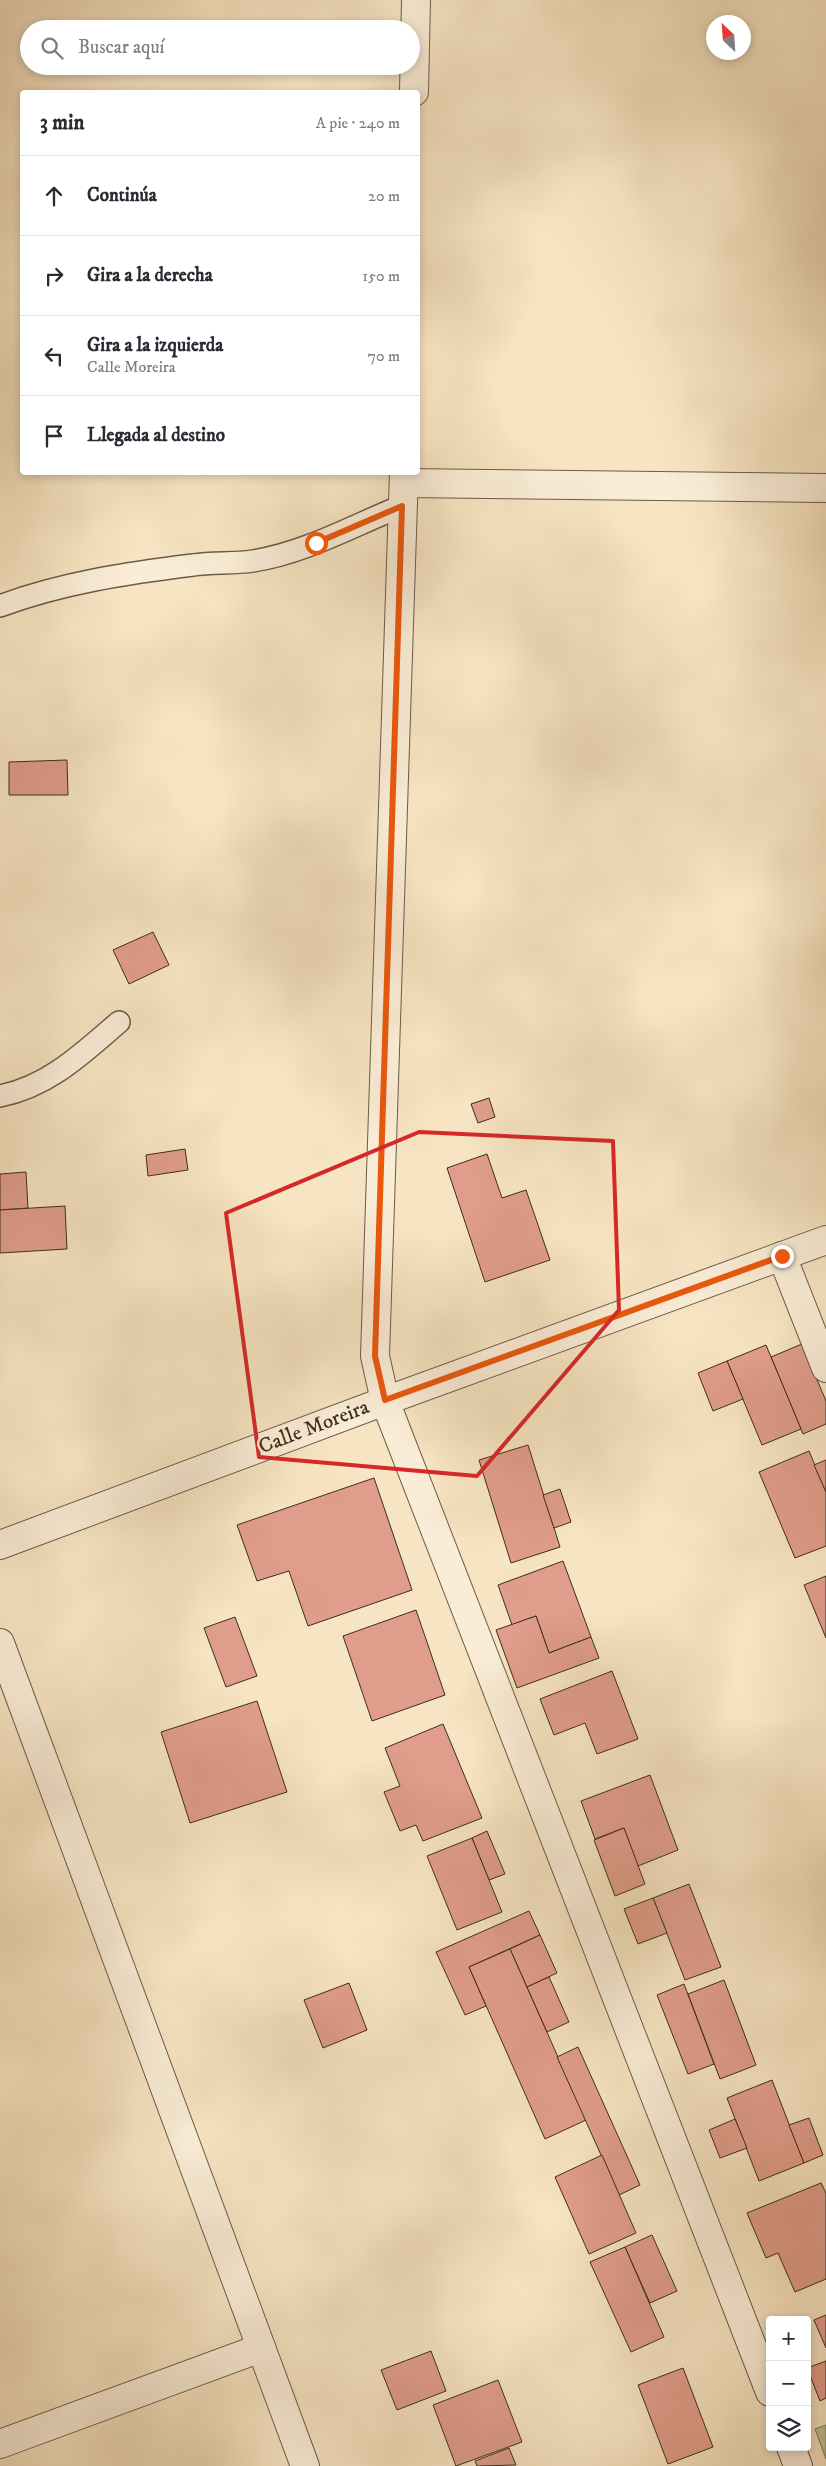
<!DOCTYPE html>
<html lang="es">
<meta charset="utf-8">
<style>
:root{--surface:#fff;--page:#f7f7f7;--text:#2b2b33;--muted:#7c7c81;--line:#e1e1e2}
body{margin:0;font-family:"IM FELL DW Pica",serif;background:var(--page);color:var(--text)}
.controls{position:absolute;right:15px;bottom:15px;display:grid;overflow:hidden;border-radius:5px;box-shadow:0 2px 8px #0003}
.controls button{width:45px;height:45px;display:grid;place-items:center;padding:0;border:0;border-bottom:1px solid var(--line);background:var(--surface);color:var(--text);font:25px sans-serif}
.compass{position:absolute;left:706px;top:15px;width:45px;height:45px;border-radius:50%;background:var(--surface);box-shadow:0 2px 8px #0003;rotate:335deg}
.stop{position:absolute;width:15px;height:15px;margin:-11px;border:4px solid #ea580c;border-radius:50%;background:#fff}
.stop.end{background:#ea580c;border-color:#fff;box-shadow:0 1px 5px #0008}
.list{margin:0;padding:0;list-style:none}
h2{display:flex;justify-content:space-between;align-items:center;height:65px;margin:0;padding:0 20px;font-size:21px}
h2 small{font-size:16px;font-weight:400;color:var(--muted)}
.list li{display:grid;grid-template-columns:32px 1fr auto;gap:15px;align-items:center;box-sizing:border-box;height:80px;padding:0 20px;border-top:1px solid var(--line)}
.list b{display:block;font-size:19px;white-space:nowrap}
.list p{margin:0;font-size:16px;white-space:nowrap;color:var(--muted)}
.list em{font-size:16px;font-style:normal;color:var(--muted)}
.icon{flex:none;width:28px;height:28px;fill:none;stroke:currentColor;stroke-width:2;stroke-linecap:round;stroke-linejoin:round}
.map{position:relative;flex:none;width:826px;height:2466px;overflow:hidden}
.search{position:absolute;background:var(--surface);box-shadow:0 2px 8px #0003;left:20px;top:20px;width:400px;height:55px;display:flex;align-items:center;gap:12px;box-sizing:border-box;padding:0 18px;border-radius:28px;color:var(--muted);font-size:19px}
.panel{position:absolute;background:var(--surface);box-shadow:0 2px 8px #0003;left:20px;top:90px;width:400px;height:385px;border-radius:5px}
.map>svg:first-child{display:block}
.green{fill:#bcc494;stroke:#7d7858}
.building{fill:#e09d8b;stroke:#3e2d1d}
.lines{fill:none;stroke-linecap:round;stroke-linejoin:round}
.service-casing{stroke:#6c5b46;stroke-width:24}
.minor-casing{stroke:#6c5b46;stroke-width:30}
.service{stroke:#faedd7;stroke-width:21}
.minor{stroke:#faedd7;stroke-width:28}
.route{stroke:#ea580c;stroke-width:6}
.marked{fill:none;stroke:#d62828;stroke-width:4;stroke-linejoin:round}
.labels{text-anchor:middle;dominant-baseline:central;stroke-width:5;stroke-linejoin:round;paint-order:stroke}
.street-label{font-size:21px;fill:#3e2d1d;stroke:#faedd7}
</style>
<div class="map">
<svg width="826" height="2466" viewBox="0 0 826 2466">
<rect width="100%" height="100%" fill="#f7e4c2"/>
<filter id="stains"><feTurbulence type="fractalNoise" baseFrequency=".004" numOctaves="4"/><feColorMatrix values="0 0 0 0 .2 0 0 0 0 .09 0 0 0 0 .02 0 0 0 .5 -.17"/></filter>
<radialGradient id="worn" r=".72"><stop offset=".6" stop-color="#630" stop-opacity="0"/><stop offset="1" stop-color="#630" stop-opacity=".3"/></radialGradient>
<path class="green" d="M 826,2425 L 826,2459 L 815,2429 Z"/>
<g class="building">
<path d="M 67,760 L 68,795 L 9,795 L 9,762 Z"/>
<path d="M 153,932 L 169,965 L 129,984 L 113,950 Z"/>
<path d="M 489,1098 L 495,1117 L 478,1123 L 471,1104 Z"/>
<path d="M 185,1149 L 188,1170 L 148,1176 L 146,1155 Z"/>
<path d="M 487,1154 L 502,1198 L 526,1190 L 550,1260 L 485,1282 L 447,1168 Z"/>
<path d="M 26,1172 L 28,1208 L 0,1210 L 0,1174 Z"/>
<path d="M 65,1206 L 67,1249 L 0,1253 L 0,1210 Z"/>
<path d="M 802,1344 L 826,1401 L 826,1424 L 803,1434 L 771,1357 Z"/>
<path d="M 766,1345 L 801,1429 L 762,1445 L 727,1361 Z"/>
<path d="M 727,1361 L 743,1399 L 713,1411 L 698,1373 Z"/>
<path d="M 528,1445 L 560,1547 L 511,1563 L 479,1460 Z"/>
<path d="M 809,1451 L 826,1492 L 826,1546 L 795,1558 L 759,1472 Z"/>
<path d="M 826,1460 L 826,1492 L 814,1465 Z"/>
<path d="M 374,1478 L 412,1590 L 308,1626 L 289,1571 L 257,1581 L 237,1525 Z"/>
<path d="M 560,1489 L 571,1522 L 554,1528 L 543,1495 Z"/>
<path d="M 563,1561 L 591,1637 L 549,1653 L 536,1616 L 512,1625 L 498,1585 Z"/>
<path d="M 826,1576 L 826,1638 L 804,1585 Z"/>
<path d="M 416,1610 L 445,1695 L 372,1721 L 343,1636 Z"/>
<path d="M 536,1616 L 549,1653 L 591,1637 L 599,1658 L 517,1688 L 496,1630 Z"/>
<path d="M 235,1617 L 257,1676 L 226,1687 L 204,1628 Z"/>
<path d="M 612,1671 L 638,1739 L 597,1754 L 585,1723 L 554,1735 L 540,1699 Z"/>
<path d="M 257,1701 L 287,1792 L 190,1823 L 161,1732 Z"/>
<path d="M 443,1724 L 482,1818 L 423,1841 L 416,1825 L 400,1831 L 384,1792 L 400,1786 L 385,1748 Z"/>
<path d="M 650,1775 L 678,1850 L 638,1866 L 624,1828 L 595,1839 L 581,1801 Z"/>
<path d="M 624,1828 L 645,1884 L 615,1896 L 594,1840 Z"/>
<path d="M 487,1831 L 505,1874 L 489,1880 L 472,1838 Z"/>
<path d="M 472,1838 L 502,1912 L 457,1930 L 427,1856 Z"/>
<path d="M 689,1884 L 721,1967 L 685,1980 L 653,1898 Z"/>
<path d="M 653,1898 L 667,1933 L 638,1944 L 624,1909 Z"/>
<path d="M 529,1911 L 540,1935 L 469,1967 L 486,2006 L 465,2015 L 436,1952 Z"/>
<path d="M 540,1935 L 557,1973 L 527,1987 L 510,1949 Z"/>
<path d="M 510,1949 L 586,2120 L 545,2139 L 469,1967 Z"/>
<path d="M 549,1977 L 569,2022 L 547,2032 L 527,1987 Z"/>
<path d="M 724,1980 L 756,2065 L 720,2079 L 688,1994 Z"/>
<path d="M 349,1983 L 367,2030 L 323,2048 L 304,2000 Z"/>
<path d="M 684,1984 L 714,2064 L 688,2074 L 657,1995 Z"/>
<path d="M 578,2047 L 640,2185 L 619,2195 L 557,2057 Z"/>
<path d="M 772,2080 L 804,2163 L 759,2181 L 727,2098 Z"/>
<path d="M 809,2118 L 823,2155 L 804,2163 L 789,2125 Z"/>
<path d="M 735,2119 L 747,2148 L 720,2158 L 709,2130 Z"/>
<path d="M 602,2155 L 636,2233 L 589,2254 L 555,2177 Z"/>
<path d="M 821,2183 L 826,2193 L 826,2279 L 795,2292 L 778,2253 L 766,2258 L 747,2213 Z"/>
<path d="M 652,2235 L 677,2291 L 650,2303 L 625,2247 Z"/>
<path d="M 625,2247 L 664,2337 L 631,2352 L 590,2262 Z"/>
<path d="M 826,2315 L 826,2348 L 814,2320 Z"/>
<path d="M 431,2351 L 446,2391 L 397,2410 L 381,2370 Z"/>
<path d="M 826,2361 L 826,2398 L 820,2401 L 807,2368 Z"/>
<path d="M 683,2368 L 713,2447 L 668,2464 L 638,2385 Z"/>
<path d="M 498,2380 L 522,2442 L 456,2466 L 433,2405 Z"/>
<path d="M 509,2448 L 516,2465 L 477,2466 L 475,2461 Z"/>
</g>
<g class="lines">
<defs>
<g id="service">
<path d="M 0,606 C 61,583 128,573 193,565 C 213,562 233,564 253,561 C 305,553 354,525 402,506"/>
<path d="M 0,1096 C 48,1087 83,1053 119,1022"/>
</g>
<g id="minor">
<path d="M 414,92 L 416,0"/>
<path d="M 404,472 L 375,1356 L 385,1401 L 770,2392"/>
<path d="M 404,483 L 826,488"/>
<path d="M 782,1256 L 826,1368"/>
<path d="M 0,1545 L 385,1401 L 826,1240"/>
<path d="M 0,1643 L 305,2466"/>
<path d="M 0,2444 L 261,2348"/>
<path d="M 791,2447 L 798,2466"/>
</g>
</defs>
<use href="#service" class="service-casing"/>
<use href="#minor" class="minor-casing"/>
<use href="#service" class="service"/>
<use href="#minor" class="minor"/>
</g>
<g class="lines">
<path class="route" d="M 316,543 L 402,506 L 375,1356 L 385,1400 L 782,1256"/>
</g>
<path class="marked" d="M 419,1132 L 613,1141 L 619,1310 L 477,1476 L 259,1457 L 226,1213 Z"/>
<g class="labels">
<g class="street-label">
<text transform="translate(314 1427) rotate(-21)">Calle Moreira</text>
</g>
</g>
<rect width="100%" height="100%" filter="url(#stains)"/>
<rect width="100%" height="100%" fill="url(#worn)"/>
</svg>
<div class="controls">
<button>+</button>
<button>−</button>
<button><svg class="icon" aria-label="layers" viewBox="0 0 24 24"><path d="M12 4l9 5-9 5-9-5zM3 14l9 5 9-5"/></svg></button>
</div>
<svg class="compass" viewBox="-18 -18 36 36"><path d="M0-13l5 13h-10z" fill="#e53935"/><path d="M0 13l5-13h-10z" fill="#7c7c81"/></svg>
<div class="stop" style="left:316px;top:543px"></div>
<div class="stop end" style="left:782px;top:1256px"></div>
<div class="search"><svg class="icon" aria-label="search" viewBox="0 0 24 24"><circle cx="10" cy="10" r="6"/><path d="M15 15l6 6"/></svg>Buscar aquí</div>
<section class="panel">
<h2>3 min<small>A pie · 240 m</small></h2>
<ul class="list">
<li><svg class="icon" aria-label="ahead" viewBox="0 0 24 24"><path d="M12 20V5M6 11l6-6 6 6"/></svg><div><b>Continúa</b></div><em>20 m</em></li>
<li><svg class="icon" aria-label="right" viewBox="0 0 24 24"><path d="M7 20v-9h11M14 6l5 5-5 5"/></svg><div><b>Gira a la derecha</b></div><em>150 m</em></li>
<li><svg class="icon" aria-label="left" viewBox="0 0 24 24"><path d="M17 20v-9H6M10 6l-5 5 5 5"/></svg><div><b>Gira a la izquierda</b><p>Calle Moreira</p></div><em>70 m</em></li>
<li><svg class="icon" aria-label="arrive" viewBox="0 0 24 24"><path d="M6 21V4h12l-3 4 3 4H6"/></svg><div><b>Llegada al destino</b></div></li>
</ul>
</section>
</div>
